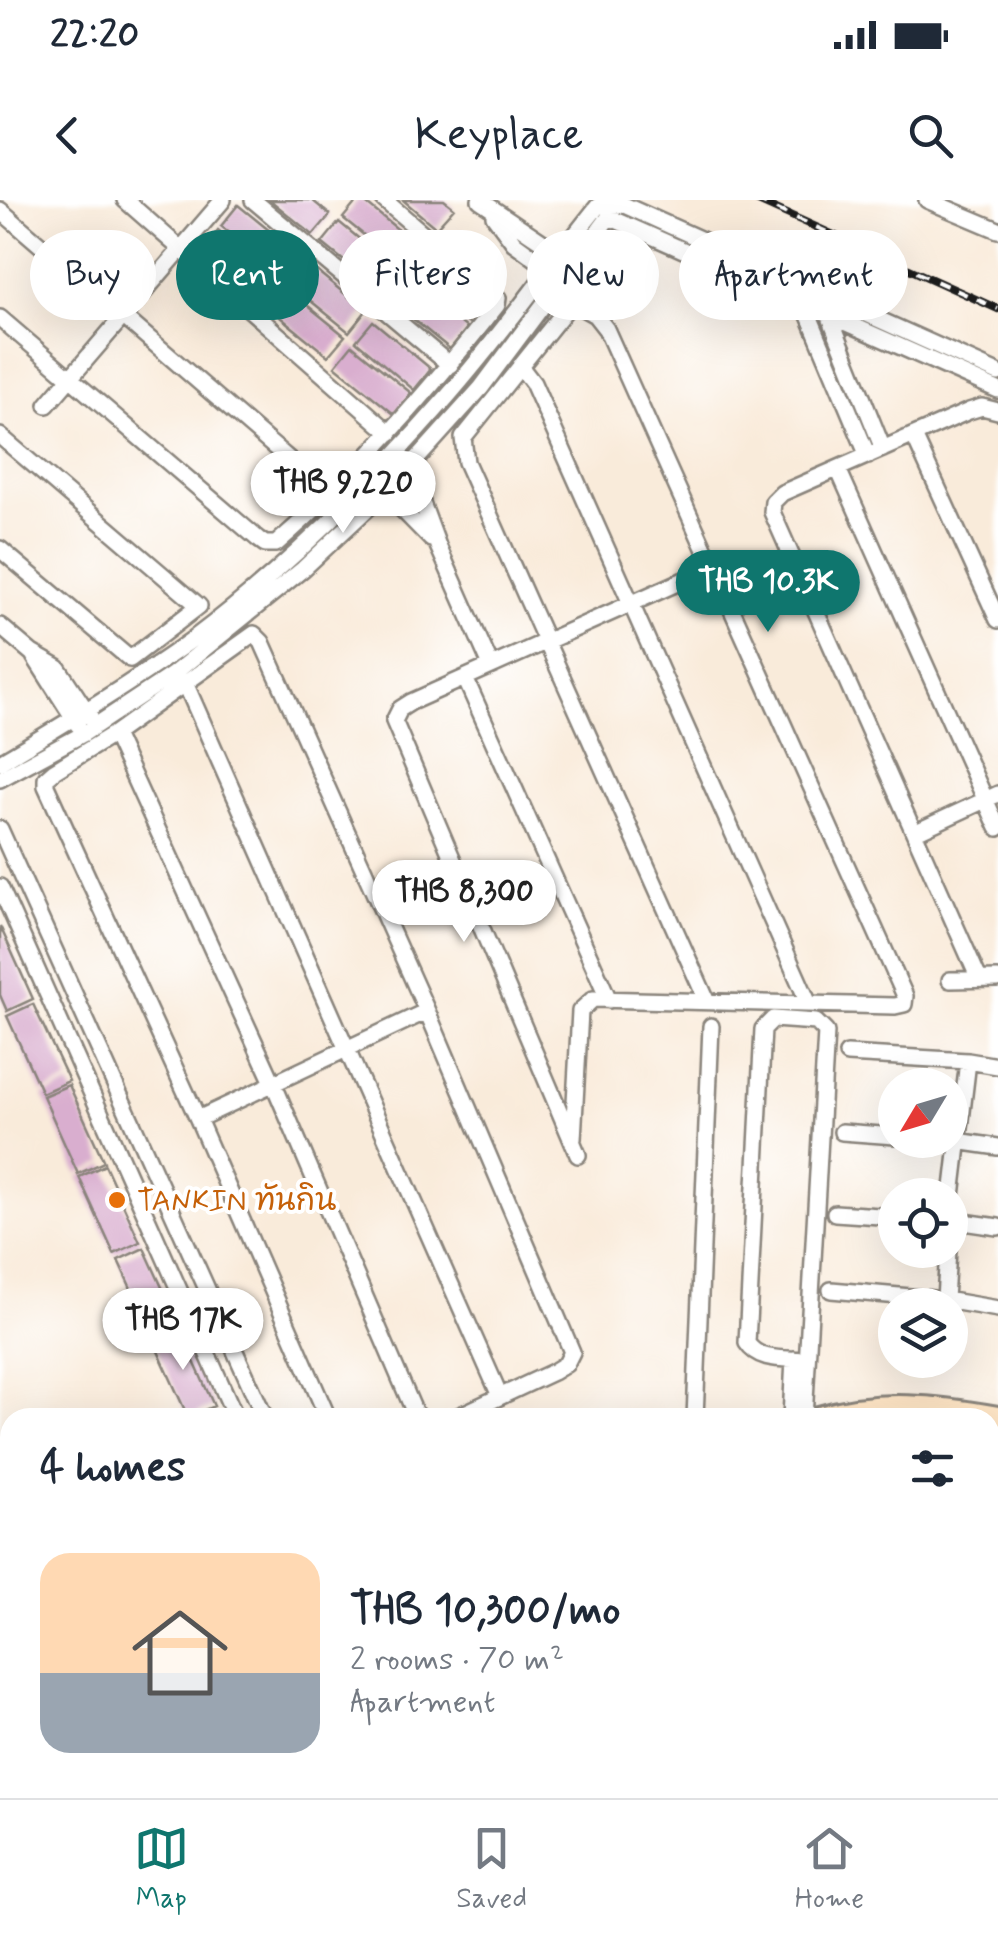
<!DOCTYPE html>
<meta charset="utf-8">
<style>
:root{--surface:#fff;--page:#f2f2f3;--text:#1f2937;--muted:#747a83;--line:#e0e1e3;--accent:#0f766e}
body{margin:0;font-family:Mynerve,"Playpen Sans Thai",sans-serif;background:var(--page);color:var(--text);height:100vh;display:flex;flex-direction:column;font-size:38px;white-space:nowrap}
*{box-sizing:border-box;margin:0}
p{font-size:32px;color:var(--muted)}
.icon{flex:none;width:55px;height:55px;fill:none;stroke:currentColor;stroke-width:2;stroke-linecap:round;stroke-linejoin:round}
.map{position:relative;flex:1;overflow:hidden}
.side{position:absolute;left:0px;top:1208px;width:1000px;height:392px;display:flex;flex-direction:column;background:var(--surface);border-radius:30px 30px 0 0;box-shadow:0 10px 40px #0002}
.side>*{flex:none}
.top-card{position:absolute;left:30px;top:30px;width:940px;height:90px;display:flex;gap:20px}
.needle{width:65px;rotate:232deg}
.controls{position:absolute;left:878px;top:868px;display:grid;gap:20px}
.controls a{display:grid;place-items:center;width:90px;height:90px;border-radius:50%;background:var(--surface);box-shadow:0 10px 40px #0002;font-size:50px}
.price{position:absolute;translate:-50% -85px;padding:0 22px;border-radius:35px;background:#fff;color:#222;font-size:32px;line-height:65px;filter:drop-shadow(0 2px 5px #0008)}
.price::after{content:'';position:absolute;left:50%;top:60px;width:30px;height:22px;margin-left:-15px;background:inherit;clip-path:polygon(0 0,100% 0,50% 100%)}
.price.active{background:var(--accent);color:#fff}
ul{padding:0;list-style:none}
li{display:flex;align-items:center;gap:30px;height:250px;padding:0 40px}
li+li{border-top:2px solid var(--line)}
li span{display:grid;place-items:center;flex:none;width:280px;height:200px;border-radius:30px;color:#555}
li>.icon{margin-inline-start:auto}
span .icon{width:120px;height:120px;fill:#fffc;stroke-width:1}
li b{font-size:42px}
h2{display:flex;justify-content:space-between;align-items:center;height:120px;padding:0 40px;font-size:42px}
.pill{padding:0 35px;border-radius:45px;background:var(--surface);box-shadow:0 10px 40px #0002;font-size:35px;line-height:90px}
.pill.active{background:var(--accent);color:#fff}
.status{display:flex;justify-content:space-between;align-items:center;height:70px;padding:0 50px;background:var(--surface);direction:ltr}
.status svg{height:28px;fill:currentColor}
header{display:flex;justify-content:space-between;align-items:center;height:130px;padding:0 40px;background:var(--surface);font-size:45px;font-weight:600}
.tab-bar{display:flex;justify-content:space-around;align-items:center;height:140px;border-top:2px solid var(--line);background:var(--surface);font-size:28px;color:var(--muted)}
.tab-bar a{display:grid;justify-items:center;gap:5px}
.tab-bar .active{color:var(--accent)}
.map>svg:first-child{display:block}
.building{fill:#d9aecf}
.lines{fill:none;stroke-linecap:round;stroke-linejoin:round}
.street-casing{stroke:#8a847b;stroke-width:20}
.secondary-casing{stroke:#8a847b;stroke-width:28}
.street{stroke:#fff;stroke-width:15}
.secondary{stroke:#fee5c5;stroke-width:22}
.rail-casing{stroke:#1c1c1c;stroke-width:8}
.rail{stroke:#fff;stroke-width:4;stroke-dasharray:11;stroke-linecap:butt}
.food-dot{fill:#e8710a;stroke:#fff;stroke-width:4}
.labels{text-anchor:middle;stroke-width:8;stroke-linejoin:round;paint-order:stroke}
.food-label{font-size:30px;fill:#c56008;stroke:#fff;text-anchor:start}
</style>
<div class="status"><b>22:20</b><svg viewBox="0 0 49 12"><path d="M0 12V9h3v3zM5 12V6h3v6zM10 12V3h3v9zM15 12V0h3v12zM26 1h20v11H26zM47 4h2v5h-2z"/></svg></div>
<header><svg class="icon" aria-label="back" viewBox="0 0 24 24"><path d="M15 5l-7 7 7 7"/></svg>Keyplace<svg class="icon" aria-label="search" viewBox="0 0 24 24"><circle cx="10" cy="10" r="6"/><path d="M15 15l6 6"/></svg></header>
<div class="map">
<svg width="998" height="1598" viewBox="0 0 998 1598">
<rect width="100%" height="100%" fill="#fff"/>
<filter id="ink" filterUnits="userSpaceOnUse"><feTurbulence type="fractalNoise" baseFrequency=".01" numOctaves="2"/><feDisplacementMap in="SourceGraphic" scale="20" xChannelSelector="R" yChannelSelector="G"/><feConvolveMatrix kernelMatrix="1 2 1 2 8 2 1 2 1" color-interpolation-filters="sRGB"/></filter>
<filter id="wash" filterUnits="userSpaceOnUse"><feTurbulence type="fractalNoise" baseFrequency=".0048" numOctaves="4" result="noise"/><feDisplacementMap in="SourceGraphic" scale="40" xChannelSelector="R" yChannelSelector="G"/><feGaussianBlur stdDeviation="2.25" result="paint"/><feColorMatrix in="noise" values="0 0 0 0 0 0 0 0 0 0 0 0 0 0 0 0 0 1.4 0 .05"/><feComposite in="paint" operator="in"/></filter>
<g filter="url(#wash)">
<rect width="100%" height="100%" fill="#f9ebda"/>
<g id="blocks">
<!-- building -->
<path class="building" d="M270,0h42l18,15 -17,20z
M358,0h4l56,46 -16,20 -59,-48z
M403,0h41l10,8 -18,20z
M238,5l59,48 -17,21 -59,-48z
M339,22l59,49 -17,20 -59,-48z
M218,30l58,48 -16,21 -59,-48z
M428,56l59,48 -17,20 -59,-48z
M307,63l59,48 -17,21 -59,-48z
M408,80l59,48 -17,21 -59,-48z
M286,88l59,48 -17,20 -59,-48z
M373,121l58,48 -17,21 -58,-49z
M352,145l59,48 -17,21 -59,-48z
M0,726l33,73 -26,12 -7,-16z
M33,804l36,77 -27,12 -35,-77z
M69,885l35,77 -26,12 -35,-78z
M105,965l35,77 -26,12 -35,-77z
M144,1048l33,72 -26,12 -33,-72z
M179,1128l35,78 -26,11 -35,-77z"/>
</g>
</g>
<g filter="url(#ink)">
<use href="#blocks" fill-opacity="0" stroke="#8a847b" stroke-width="2.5"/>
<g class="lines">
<defs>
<path id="street" d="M125,0l265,233
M253,0l197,165
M480,0l86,58
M927,0l71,30
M0,10l329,284
M494,16l20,27 40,29
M802,99l66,157
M828,112l55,137
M0,118l258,221 7,5h11c82,-71 154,-154 221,-239l1,-7 -114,-98
M520,166l13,17 276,621
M47,205l176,-205
M0,236l199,170 -69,53 -130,-110
M914,236l84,184
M838,269l160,359
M395,274l26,26 17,46 53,120
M381,288l50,51
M0,426l32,27 26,15 33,50
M34,456l44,69
M465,478l144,322
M186,485l314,711
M114,534l160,351 143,333
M0,562c66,-39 131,-78 193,-123 92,-69 178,-155 254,-242 54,-61 100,-128 151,-191l26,-1 374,168
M0,579l83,-45 89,-59 131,-106 96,-90 82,-91 128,-171 389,173
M0,629l265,589
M916,632l82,-38
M0,687l236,531
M979,779l-207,-467 1,-10 9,-9 187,-82 13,-4 16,4
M950,780l48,-1
M847,854l121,7 30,5
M198,919l229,-108
M842,932l53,4
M573,939l7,-128 13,-12 302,7 9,-2 1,-8 -299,-667 -11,-14 -23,-13 -109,136 3,24 241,539
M950,940l48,7
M578,955l-184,-434 6,-12 11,-7 302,-135
M835,1013l60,4
M950,1013l18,-152
M950,1020l48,7
M831,1090l114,10 53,9
M945,1100l3,-50
M328,1218l-130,-299 -152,-333v-8l8,-7 60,-37 140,-100 8,8 165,369 145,341 -6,12 -13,8 -99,46
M695,1218l16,-392
M791,1218l3,-59
M804,1218l22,-386 -10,-10 -43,-3 -10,10 -16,314c12,19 38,15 59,17
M0,1494l10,14
M68,1590l5,8
M899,1590l4,8"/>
<path id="secondary" d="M819,1218c60,-18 118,-11 179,0
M425,1598l7,-8"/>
</defs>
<!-- street casing -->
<use href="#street" class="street-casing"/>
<!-- secondary casing -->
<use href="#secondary" class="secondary-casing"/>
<!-- street -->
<use href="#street" class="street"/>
<!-- secondary -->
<use href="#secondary" class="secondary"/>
<defs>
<path id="rail" d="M756,0l242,109"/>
</defs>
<!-- rail casing -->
<use href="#rail" class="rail-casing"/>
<!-- rail -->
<use href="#rail" class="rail"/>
</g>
</g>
<!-- markers -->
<circle class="food-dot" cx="117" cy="1000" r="10"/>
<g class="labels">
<!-- food labels -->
<g class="food-label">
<text x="137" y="1010">TANKIN ทันกิน</text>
</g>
</g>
</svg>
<div class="controls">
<a><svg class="needle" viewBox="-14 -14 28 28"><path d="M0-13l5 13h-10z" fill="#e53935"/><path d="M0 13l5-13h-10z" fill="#747a83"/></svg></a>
<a><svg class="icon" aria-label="locate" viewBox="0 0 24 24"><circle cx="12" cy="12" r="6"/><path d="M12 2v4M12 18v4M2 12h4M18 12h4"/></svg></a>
<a><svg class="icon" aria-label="layers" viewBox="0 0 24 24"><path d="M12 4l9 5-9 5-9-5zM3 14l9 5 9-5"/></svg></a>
</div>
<b class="price" style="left:343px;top:336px">THB 9,220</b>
<b class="price active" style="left:768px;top:435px">THB 10.3K</b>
<b class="price" style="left:464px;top:745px">THB 8,300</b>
<b class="price" style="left:183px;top:1173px">THB 17K</b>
<div class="top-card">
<a class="pill">Buy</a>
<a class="pill active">Rent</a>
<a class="pill">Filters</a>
<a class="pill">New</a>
<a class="pill">Apartment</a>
</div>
<section class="side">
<h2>4 homes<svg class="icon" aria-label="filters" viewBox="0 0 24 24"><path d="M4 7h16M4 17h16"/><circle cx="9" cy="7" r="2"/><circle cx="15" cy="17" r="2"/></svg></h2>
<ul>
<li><span style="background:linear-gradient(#ffd9b3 60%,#9aa5b1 0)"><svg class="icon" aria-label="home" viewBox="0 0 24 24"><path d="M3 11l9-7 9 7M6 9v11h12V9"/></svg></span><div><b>THB 10,300/mo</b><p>2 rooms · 70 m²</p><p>Apartment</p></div></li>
</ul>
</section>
</div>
<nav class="tab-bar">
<a class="active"><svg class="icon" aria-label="map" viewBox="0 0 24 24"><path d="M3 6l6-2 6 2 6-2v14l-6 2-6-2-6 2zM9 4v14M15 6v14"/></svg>Map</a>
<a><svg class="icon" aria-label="saved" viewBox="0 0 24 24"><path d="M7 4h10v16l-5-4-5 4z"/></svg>Saved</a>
<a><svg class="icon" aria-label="home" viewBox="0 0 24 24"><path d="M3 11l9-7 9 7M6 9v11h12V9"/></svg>Home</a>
</nav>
